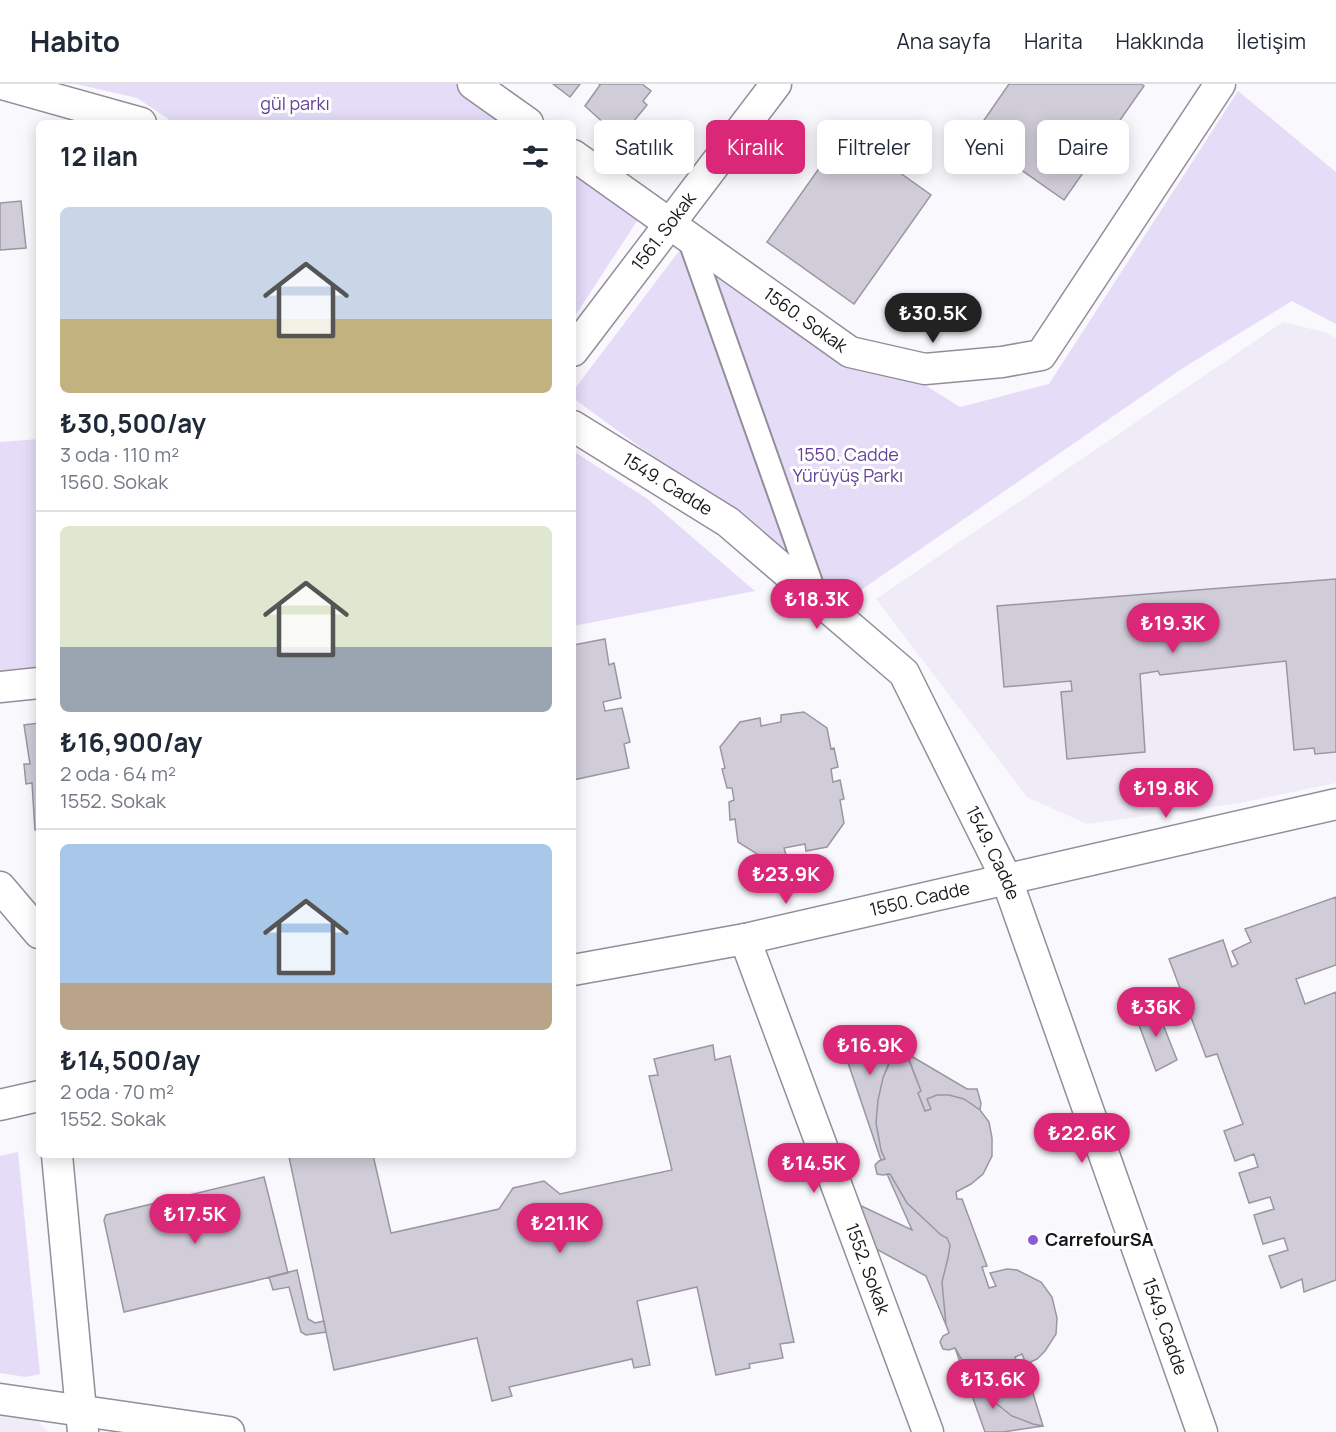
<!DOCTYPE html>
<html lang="tr">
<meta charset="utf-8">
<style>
:root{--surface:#fff;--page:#f2f2f3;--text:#1f2937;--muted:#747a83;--line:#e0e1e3;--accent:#db2777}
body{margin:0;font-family:Manrope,sans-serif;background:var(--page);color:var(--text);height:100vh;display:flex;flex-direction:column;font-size:22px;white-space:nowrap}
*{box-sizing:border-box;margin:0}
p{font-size:20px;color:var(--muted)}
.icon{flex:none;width:33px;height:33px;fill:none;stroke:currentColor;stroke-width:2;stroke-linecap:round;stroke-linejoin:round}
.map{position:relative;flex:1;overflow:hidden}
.drawer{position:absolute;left:36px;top:36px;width:540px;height:1038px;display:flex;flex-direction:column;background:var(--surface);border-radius:9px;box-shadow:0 3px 15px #0003}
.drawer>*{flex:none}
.top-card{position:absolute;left:594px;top:36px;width:570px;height:54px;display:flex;gap:12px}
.price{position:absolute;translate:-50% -51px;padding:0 14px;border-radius:21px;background:var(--accent);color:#fff;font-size:20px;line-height:39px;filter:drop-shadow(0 2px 3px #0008)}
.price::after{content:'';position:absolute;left:50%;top:36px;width:18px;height:14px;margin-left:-9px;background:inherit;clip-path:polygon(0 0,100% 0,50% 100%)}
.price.active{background:#222;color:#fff}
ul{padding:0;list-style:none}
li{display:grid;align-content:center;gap:12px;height:318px;padding:0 24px}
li+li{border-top:2px solid var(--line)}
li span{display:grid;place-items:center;height:186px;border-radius:9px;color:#555}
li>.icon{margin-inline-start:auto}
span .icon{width:108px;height:108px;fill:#fffc;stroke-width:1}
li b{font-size:26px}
h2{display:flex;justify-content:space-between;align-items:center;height:72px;padding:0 24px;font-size:26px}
.chip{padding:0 21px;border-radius:9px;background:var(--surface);box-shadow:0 3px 15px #0003;font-size:21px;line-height:54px}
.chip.active{background:var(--accent);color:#fff}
header{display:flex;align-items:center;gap:36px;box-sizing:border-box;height:84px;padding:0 30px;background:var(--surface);border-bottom:2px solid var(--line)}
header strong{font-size:28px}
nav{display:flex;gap:33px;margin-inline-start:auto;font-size:21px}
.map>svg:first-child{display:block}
.built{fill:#efecf7}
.green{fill:#e5ddf8}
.building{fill:#d0cdd9;stroke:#9a96a2;stroke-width:1.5}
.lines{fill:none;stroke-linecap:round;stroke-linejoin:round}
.pedestrian-casing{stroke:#928e9a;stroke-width:26}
.minor-casing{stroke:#928e9a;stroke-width:33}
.pedestrian{stroke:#fff;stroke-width:22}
.minor{stroke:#fff;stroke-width:30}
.poi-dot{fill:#8b5bd4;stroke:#fff;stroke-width:2}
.labels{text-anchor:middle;stroke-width:6;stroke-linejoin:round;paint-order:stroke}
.park-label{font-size:18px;fill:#634397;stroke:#fff}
.street-label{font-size:18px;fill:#17161a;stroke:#fff}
.poi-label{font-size:18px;font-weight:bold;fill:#17161a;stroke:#fff;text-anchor:start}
</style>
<header>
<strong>Habito</strong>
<nav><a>Ana sayfa</a><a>Harita</a><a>Hakkında</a><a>İletişim</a></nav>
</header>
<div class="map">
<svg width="1336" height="1348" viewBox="0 0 1336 1348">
<rect width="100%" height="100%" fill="#f9f8fd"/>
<!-- built -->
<path class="built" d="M1283,238l41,10 12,6v445l-96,20 -153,21 -60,-27 -151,-198z
M0,1329l35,5 13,14h-48z"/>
<!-- green -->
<path class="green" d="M76,0h385l52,39h-339l-37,-25z
M1238,7l98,81v152l-44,-23 -109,67 -335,231 -275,-201v-7l116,-153 271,169 89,-23z
M573,84l66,50 -66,101z
M39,355v228l-39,4v-229z
M573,367l76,49 106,91 -182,35z
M18,1068l22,222 -14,3 -26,-4v-217z"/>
<!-- building -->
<path class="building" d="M553,0h27l-10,13z
M599,0h43l9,7 -8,10 4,4 -23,28 -15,-11 -3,3 -21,-19 15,-21z
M1009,0h132l3,2 -80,114 -91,-64z
M844,49l87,62 -77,109 -87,-62z
M21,117l5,47 -26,2v-47z
M1336,495v173l-21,2 -1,-6 -20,2 -8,-89 -126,14 -2,-4 -18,3 5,78 -78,7 -6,-67 11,-1 -1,-10 -67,6 -7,-81z
M605,555l4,26 5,-2 7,35 -18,4 2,9 17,-3 8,34 -6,2 5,24 -56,12v-54l2,-1v-7h-2v-73z
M804,628l23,16 4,21 3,-1 4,19 -7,2 2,13 7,-2 4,19 -4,1 4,23 -17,24 -21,4 -1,-7 -21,4 2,7 -21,4 -27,-17 -3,-23 -5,1 -1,-18 5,-2 -2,-12h-5l-5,-19 3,-1 -5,-21 20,-25 20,-4 1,8 20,-4v-7z
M39,639v107h-4l-3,-47 -6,1 -2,-20h6l-6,-39z
M1336,813v68l-40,14 9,25 31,-12v288l-32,12 -2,-13 -21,9 -12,-32 19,-6 -4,-12 -21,6 -9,-29 20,-6 -4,-12 -21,6 -10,-30 19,-6 -4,-13 -19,7 -11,-30 19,-7 -26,-70 -11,3 -37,-98 54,-19 9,27 6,-3 -6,-13 19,-9 -6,-13z
M1155,920l22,56 -21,11 -21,-57z
M886,954l11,8 -14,32 -5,22 -2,23 5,27 4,9 -4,1 -38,-112z
M902,957l19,50 -3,2 7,18 6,-2 -4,-10 10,-4h12l15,4 16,11 9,12 3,16v18l-9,18 -12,10 -15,8 1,7h5l25,67 -5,1 7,21 7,-2 -6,-13 17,-4 10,1 24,12 11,15 5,21 -1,16 -11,17 -8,8 -11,5 -4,-10 -7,3 8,18 4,-1 16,52 -10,-2 -21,-8 -29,-23 -10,-14 -18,-31 -6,2 -6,-1 -3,-7 3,-6 6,-3 -3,-8 -4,-43 6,-24 2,-13 -3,-7 -6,-3 -34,-32 -17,-29 -7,1 -6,-1 -2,-9 4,-4 6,-2 -4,-9 -5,-27 2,-23 5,-22 5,-13 11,-22z
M713,961l2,15 15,-4 64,286 -14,2 3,14 -34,6 1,4 -34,7 -19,-88 -60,14 13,64 -16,3 -2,-9 -123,28 3,9 -20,5 -15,-63 -143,32 -45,-213 14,-1v-1h70l18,78 108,-24 14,-21 31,-7 16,13 112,-24 -23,-94 9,-1 -4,-16z
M906,969l61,36h10l4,14 -1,7 -16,-11 -15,-4h-12l-10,4 4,10 -6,2 -7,-18 3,-2z
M887,1090h3l17,29 34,32 6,3 3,7 -2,13 -6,24 4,43 -20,-49 -59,-32 -14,-42 59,28z
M264,1093l24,96 -164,39 -20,-92 2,-5z
M297,1186l11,49 7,4 9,-2 2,11 -20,3 -5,-3 -12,-45 -16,3 -4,-13z
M955,1264l18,31 10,14 29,23 21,8 10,2 -40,6h-18z"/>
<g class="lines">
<defs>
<path id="pedestrian" d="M689,154l127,359"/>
<g id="minor">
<path d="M2,0l139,39"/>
<path d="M473,0l55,39"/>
<path id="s1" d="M573,71l277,197 75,17 77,-7 39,-7 179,-271"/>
<path id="s2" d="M573,267l203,-267"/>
<path id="s3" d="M573,342l155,96 176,151 103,207 195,552"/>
<path d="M0,603l39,-4"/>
<path d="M0,803l39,46"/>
<path id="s4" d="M745,855l183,493"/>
<path id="s5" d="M573,886l172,-31 591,-135"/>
<path d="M0,1021l39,-9"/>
<path d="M57,1071l26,277"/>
<path d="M0,1315l229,33"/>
</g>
</defs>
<!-- pedestrian casing -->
<use href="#pedestrian" class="pedestrian-casing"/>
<!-- minor casing -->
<use href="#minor" class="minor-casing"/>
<!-- pedestrian -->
<use href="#pedestrian" class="pedestrian"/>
<!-- minor -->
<use href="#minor" class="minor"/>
</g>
<!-- markers -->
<circle class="poi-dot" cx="1033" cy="1156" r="6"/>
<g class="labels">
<!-- park labels -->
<g class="park-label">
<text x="295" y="26">gül parkı</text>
<text x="848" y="377">1550. Cadde<tspan x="848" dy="21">Yürüyüş Parkı</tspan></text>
</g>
<!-- street labels -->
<g class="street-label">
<text dy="6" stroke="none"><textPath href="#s2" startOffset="150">1561. Sokak</textPath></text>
<text dy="6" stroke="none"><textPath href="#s1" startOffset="285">1560. Sokak</textPath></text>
<text dy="6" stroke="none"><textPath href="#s3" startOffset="111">1549. Cadde</textPath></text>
<text dy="6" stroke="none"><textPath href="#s3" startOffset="615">1549. Cadde</textPath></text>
<text dy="6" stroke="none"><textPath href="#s5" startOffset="354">1550. Cadde</textPath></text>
<text dy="6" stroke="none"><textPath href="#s4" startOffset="352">1552. Sokak</textPath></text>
<text dy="6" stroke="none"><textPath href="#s3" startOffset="1119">1549. Cadde</textPath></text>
</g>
<!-- poi labels -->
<g class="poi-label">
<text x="1045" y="1162">CarrefourSA</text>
</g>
</g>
</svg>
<b class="price active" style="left:933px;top:260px">₺30.5K</b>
<b class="price" style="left:817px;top:546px">₺18.3K</b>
<b class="price" style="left:1173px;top:570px">₺19.3K</b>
<b class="price" style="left:1166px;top:735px">₺19.8K</b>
<b class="price" style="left:786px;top:821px">₺23.9K</b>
<b class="price" style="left:1156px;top:954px">₺36K</b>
<b class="price" style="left:870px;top:992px">₺16.9K</b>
<b class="price" style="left:1082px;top:1080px">₺22.6K</b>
<b class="price" style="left:814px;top:1110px">₺14.5K</b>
<b class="price" style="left:195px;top:1161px">₺17.5K</b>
<b class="price" style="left:560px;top:1170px">₺21.1K</b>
<b class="price" style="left:993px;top:1326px">₺13.6K</b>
<div class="top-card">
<a class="chip">Satılık</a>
<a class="chip active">Kiralık</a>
<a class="chip">Filtreler</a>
<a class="chip">Yeni</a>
<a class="chip">Daire</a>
</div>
<section class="drawer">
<h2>12 ilan<svg class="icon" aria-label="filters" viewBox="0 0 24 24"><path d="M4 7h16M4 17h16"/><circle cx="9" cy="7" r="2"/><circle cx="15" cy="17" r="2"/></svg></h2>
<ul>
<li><span style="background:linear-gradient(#c9d6e8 60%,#c2b280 0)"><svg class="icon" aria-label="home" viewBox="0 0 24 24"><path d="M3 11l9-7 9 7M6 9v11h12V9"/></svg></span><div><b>₺30,500/ay</b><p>3 oda · 110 m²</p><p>1560. Sokak</p></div></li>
<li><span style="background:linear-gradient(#dfe7d0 65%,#9aa5b1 0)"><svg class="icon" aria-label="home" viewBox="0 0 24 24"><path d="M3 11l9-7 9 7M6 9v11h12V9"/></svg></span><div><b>₺16,900/ay</b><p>2 oda · 64 m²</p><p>1552. Sokak</p></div></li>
<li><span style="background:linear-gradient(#a9c7e8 75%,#b9a48a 0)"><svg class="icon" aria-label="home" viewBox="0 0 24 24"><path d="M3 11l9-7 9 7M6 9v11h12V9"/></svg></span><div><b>₺14,500/ay</b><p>2 oda · 70 m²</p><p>1552. Sokak</p></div></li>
</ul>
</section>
</div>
